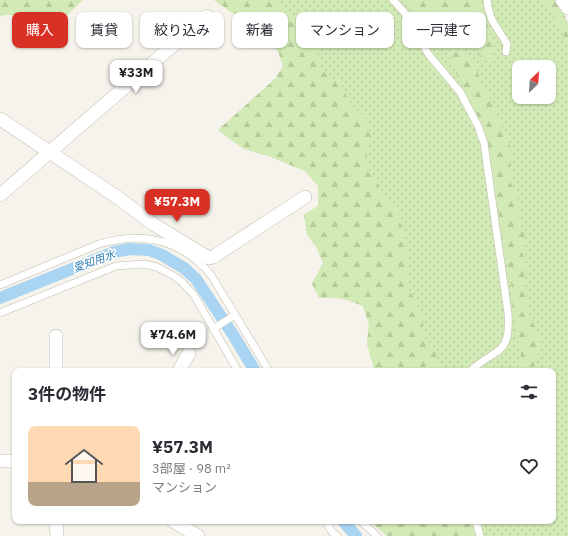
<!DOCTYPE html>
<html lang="ja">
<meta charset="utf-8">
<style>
:root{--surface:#fff;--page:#f7f7f7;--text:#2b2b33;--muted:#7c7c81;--line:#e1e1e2;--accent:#d93025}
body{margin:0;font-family:"IBM Plex Sans","Noto Sans JP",sans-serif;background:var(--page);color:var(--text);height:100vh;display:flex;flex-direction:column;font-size:15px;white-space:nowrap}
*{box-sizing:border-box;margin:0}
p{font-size:13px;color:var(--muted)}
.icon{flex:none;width:22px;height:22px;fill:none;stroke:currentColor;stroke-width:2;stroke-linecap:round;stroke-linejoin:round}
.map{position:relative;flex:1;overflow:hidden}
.details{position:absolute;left:12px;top:368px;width:544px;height:156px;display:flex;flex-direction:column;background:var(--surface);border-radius:8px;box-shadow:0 1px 3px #0004}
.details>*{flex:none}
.banner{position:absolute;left:12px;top:12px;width:544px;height:36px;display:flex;gap:8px}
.needle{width:26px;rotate:25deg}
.tools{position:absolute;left:512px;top:60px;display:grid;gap:8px}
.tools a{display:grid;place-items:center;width:44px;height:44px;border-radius:8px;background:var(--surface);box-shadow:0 1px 3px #0004;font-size:20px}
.price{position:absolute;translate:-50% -34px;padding:0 9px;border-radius:8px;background:#fff;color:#222;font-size:13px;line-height:26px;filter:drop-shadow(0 1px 2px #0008)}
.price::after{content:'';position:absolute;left:50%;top:24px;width:12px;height:9px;margin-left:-6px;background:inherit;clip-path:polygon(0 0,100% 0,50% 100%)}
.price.on{background:var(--accent);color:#fff}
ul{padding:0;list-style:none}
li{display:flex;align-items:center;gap:12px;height:100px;padding:0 16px}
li+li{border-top:1px solid var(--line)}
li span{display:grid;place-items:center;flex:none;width:112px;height:80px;border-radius:8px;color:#555}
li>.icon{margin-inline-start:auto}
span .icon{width:48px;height:48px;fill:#fffc;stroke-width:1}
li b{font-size:17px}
h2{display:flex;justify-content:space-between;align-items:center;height:48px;padding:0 16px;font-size:17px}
.chip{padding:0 14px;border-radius:8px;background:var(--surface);box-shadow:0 1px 3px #0004;font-size:14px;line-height:36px}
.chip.on{background:var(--accent);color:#fff}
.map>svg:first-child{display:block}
.grass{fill:url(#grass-dots);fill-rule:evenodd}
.forest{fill:url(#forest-firs)}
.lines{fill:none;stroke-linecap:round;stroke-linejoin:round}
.canal{stroke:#a9d4f2;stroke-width:12}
.lane-casing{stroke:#c2bbae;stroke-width:8}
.street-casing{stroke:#c2bbae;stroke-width:14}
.lane{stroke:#fff;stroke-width:7}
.street{stroke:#fff;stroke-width:13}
.labels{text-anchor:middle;stroke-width:3;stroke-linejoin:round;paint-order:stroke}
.water-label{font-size:11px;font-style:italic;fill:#2e7ab2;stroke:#fff}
</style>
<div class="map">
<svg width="568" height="536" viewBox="0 0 568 536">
<defs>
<pattern id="grass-dots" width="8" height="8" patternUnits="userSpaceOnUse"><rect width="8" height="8" fill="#d2eab5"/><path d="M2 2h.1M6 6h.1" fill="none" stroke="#b6ca9c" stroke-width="1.8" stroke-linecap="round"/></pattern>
<pattern id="forest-firs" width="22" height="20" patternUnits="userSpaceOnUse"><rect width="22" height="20" fill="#d2eab5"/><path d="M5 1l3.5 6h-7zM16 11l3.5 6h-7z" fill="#b6ca9c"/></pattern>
</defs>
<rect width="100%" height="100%" fill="#f6f3ec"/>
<!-- grass -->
<path class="grass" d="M214,0h342l12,23v513h-181l-17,-15h183v-150h-178l-8,-27 2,-19 -6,-19c-15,-7 -27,-10 -44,-8l-7,-14 11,-21 -7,-17 -9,-12 -3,-19 14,-9v-20l-13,-15 -34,-14 -29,-9 -24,-18 58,-52 7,-12 -5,-15 -23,-22zM519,67h30v30h-30z"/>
<!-- forest -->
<path class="forest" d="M0,0h83l-22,21 -27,-5 -30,-1 -4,2z
M214,0h58l35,30 10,24 4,15 19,13 8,18 19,19 4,16 -5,23 3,11 15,25 12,11 12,48 -1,33 15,27 2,22 11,14 5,22h-65l-8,-27 2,-19 -6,-19c-15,-7 -27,-10 -44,-8l-7,-14 11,-21 -7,-17 -9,-12 -3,-19 14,-9v-20l-13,-15 -34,-14 -29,-9 -24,-18 58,-52 7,-12 -5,-15 -23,-22z
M402,0h79l13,48 -4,12h-11l1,-15 -1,-9c-17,-3 -23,-3 -36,10l-9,-3 -4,-17z
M543,0h13c12,17 12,25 12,45l-17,-34z
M462,50l15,19 5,17 8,11 21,52 -1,33 6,9 4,17 -1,13 6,14 -3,17 5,14 -3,13 6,37 9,20v17l-5,10 -1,8h-15l3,-17 -9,-44 1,-19 -6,-24 -19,-126 -19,-45 -19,-33 2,-10z
M370,521h107l4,15h-94z"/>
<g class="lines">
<!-- canal -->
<path class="canal" d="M0,298l114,-46 15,-3 20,1 13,5 22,13 12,11 36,54 23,38
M343,521l13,15"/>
<defs>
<path id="lane" d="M393,0l11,12 25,43 31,37 18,34 6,17 24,170c3,44 -12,34 -38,58
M487,0c2,21 10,27 20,44l-1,8
M0,285l99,-41c44,-13 82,-5 112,31l58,96
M0,313l116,-47 28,-2 13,3 17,9 8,6 12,13 44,76
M213,329l22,-14
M326,521l6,11 5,4
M361,521l16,15
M476,521l4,15"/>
<path id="street" d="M562,0l6,8
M0,119l117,78 36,27 56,34 4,-1 92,-60
M0,195l207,-179
M56,371v-35
M179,371l10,-18
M0,461h15
M56,521l1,15
M173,521l25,15"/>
</defs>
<!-- lane casing -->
<use href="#lane" class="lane-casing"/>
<!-- street casing -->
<use href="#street" class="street-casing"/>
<!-- lane -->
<use href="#lane" class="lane"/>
<!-- street -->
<use href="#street" class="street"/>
</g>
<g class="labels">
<!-- water labels -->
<g class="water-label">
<text transform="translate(94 261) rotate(-20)" y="4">愛知用水</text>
</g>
</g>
</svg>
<div class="tools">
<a><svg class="needle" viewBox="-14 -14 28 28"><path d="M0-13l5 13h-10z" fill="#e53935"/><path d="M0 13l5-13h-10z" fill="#7c7c81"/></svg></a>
</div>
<b class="price" style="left:136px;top:94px">¥33M</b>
<b class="price on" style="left:177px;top:223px">¥57.3M</b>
<b class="price" style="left:173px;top:356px">¥74.6M</b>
<div class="banner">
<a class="chip on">購入</a>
<a class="chip">賃貸</a>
<a class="chip">絞り込み</a>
<a class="chip">新着</a>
<a class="chip">マンション</a>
<a class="chip">一戸建て</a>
</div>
<section class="details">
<h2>3件の物件<svg class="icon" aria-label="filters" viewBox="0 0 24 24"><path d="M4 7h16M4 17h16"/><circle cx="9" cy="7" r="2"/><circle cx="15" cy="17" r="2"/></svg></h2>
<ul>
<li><span style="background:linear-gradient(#ffd9b3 70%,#b9a48a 0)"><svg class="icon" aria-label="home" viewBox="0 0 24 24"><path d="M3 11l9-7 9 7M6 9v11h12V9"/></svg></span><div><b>¥57.3M</b><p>3部屋 · 98 m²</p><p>マンション</p></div><svg class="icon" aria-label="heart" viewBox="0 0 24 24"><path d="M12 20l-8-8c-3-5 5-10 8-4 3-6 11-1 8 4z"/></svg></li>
</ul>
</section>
</div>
